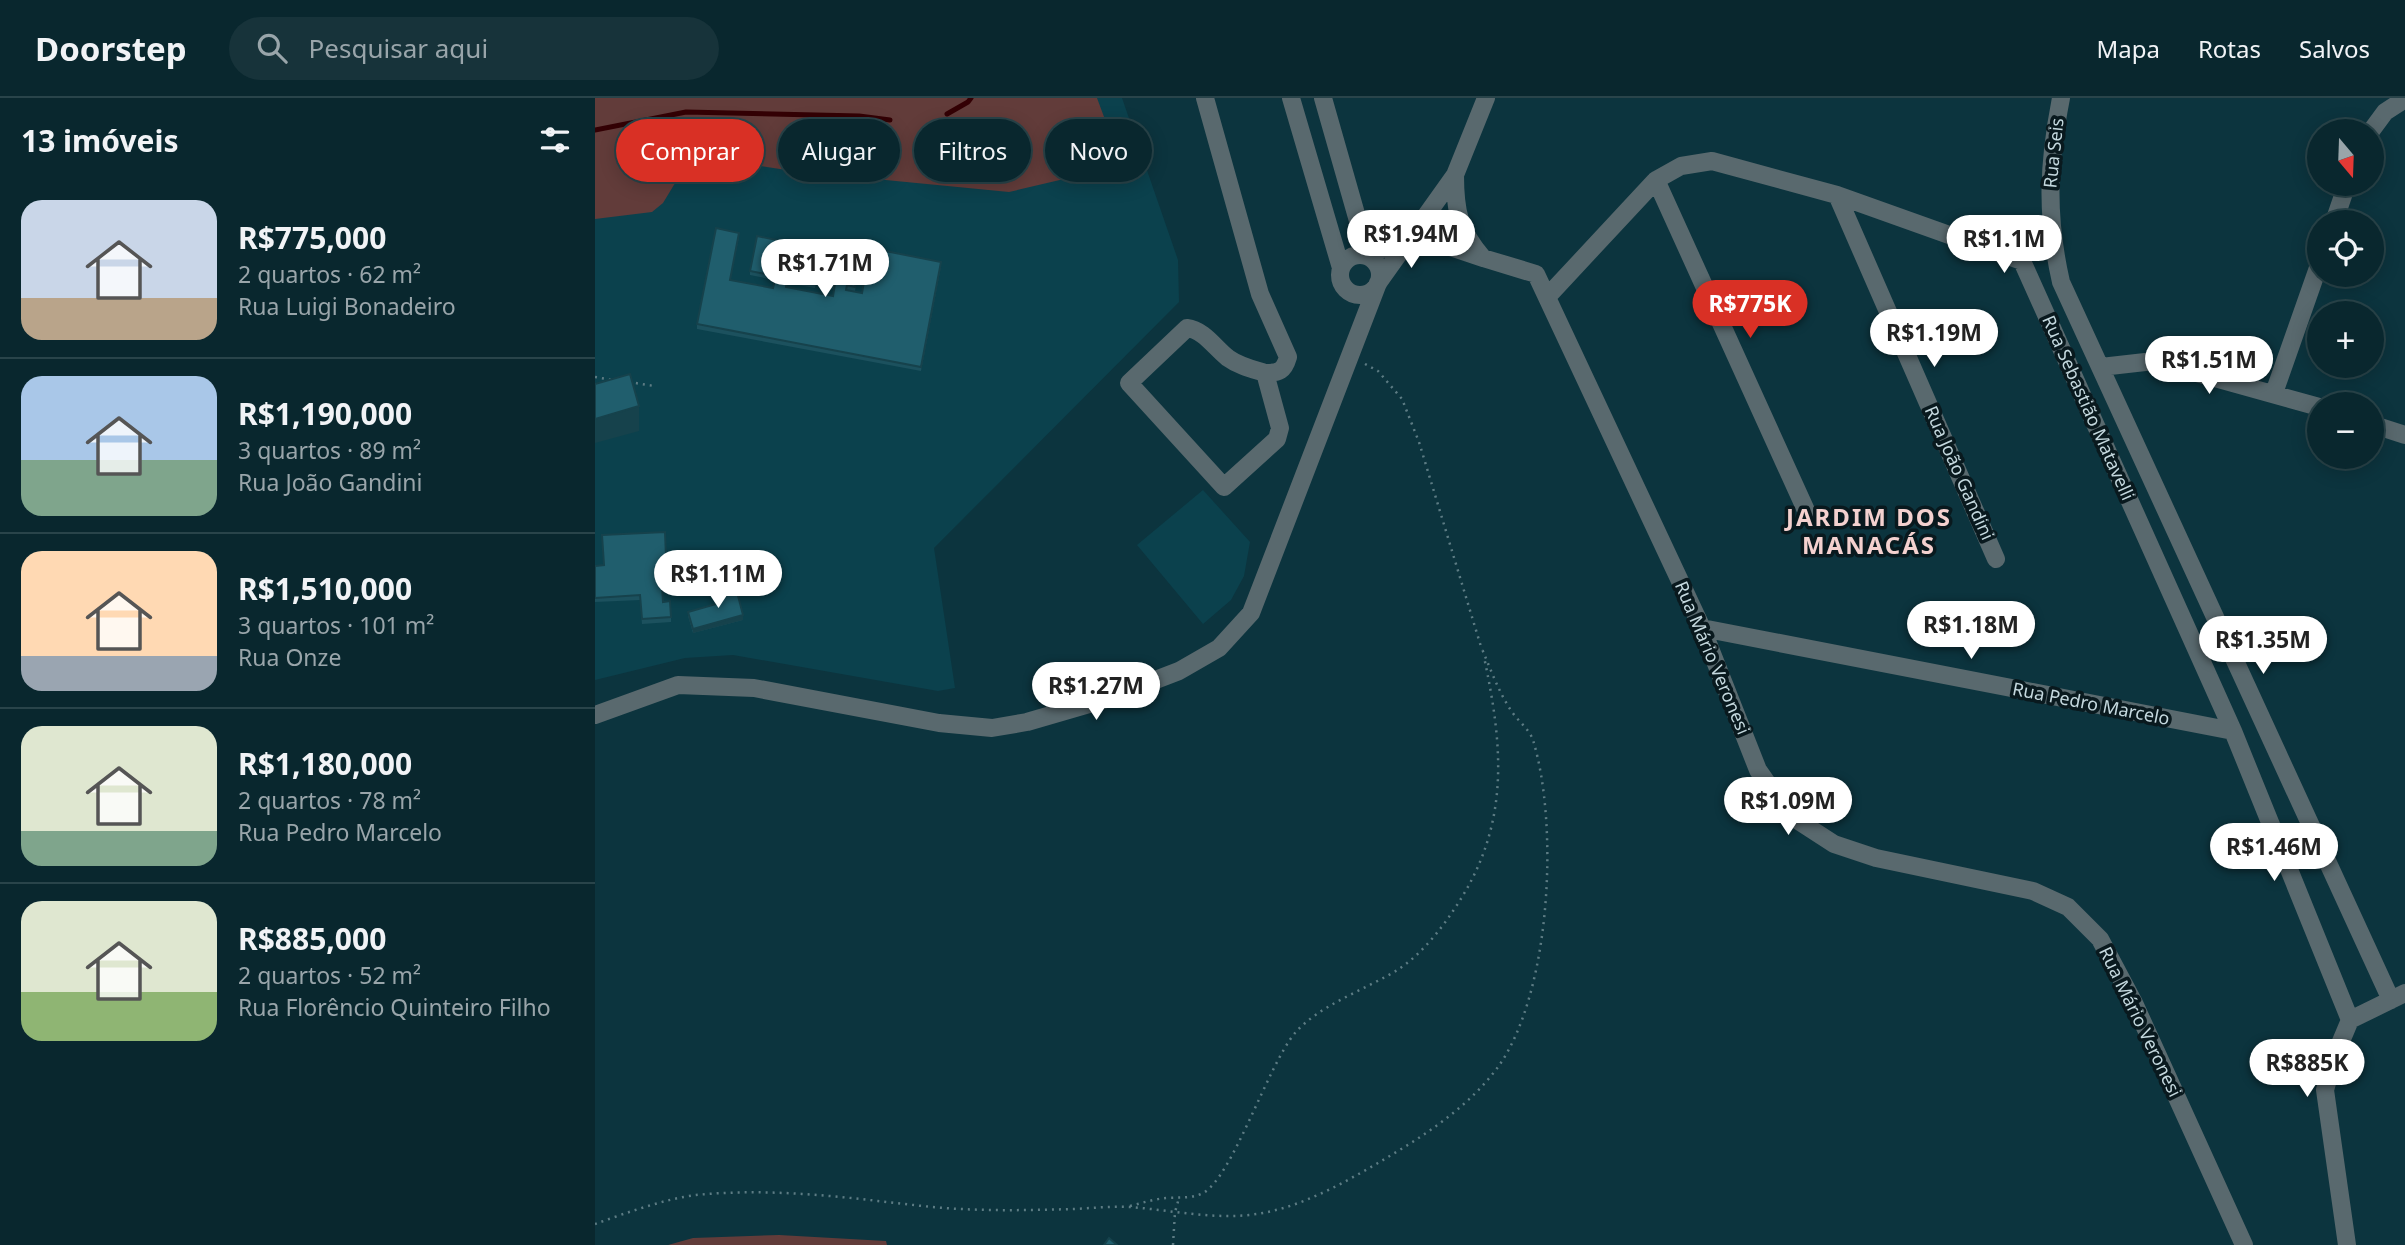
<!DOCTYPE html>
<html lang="pt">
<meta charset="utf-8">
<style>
:root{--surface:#09272e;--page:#17333a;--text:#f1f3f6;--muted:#99a5aa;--line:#29444a;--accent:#d93025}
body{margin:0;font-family:"Noto Sans",sans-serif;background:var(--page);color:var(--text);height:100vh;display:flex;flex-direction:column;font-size:26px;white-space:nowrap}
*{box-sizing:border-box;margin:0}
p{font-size:23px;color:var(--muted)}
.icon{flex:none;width:38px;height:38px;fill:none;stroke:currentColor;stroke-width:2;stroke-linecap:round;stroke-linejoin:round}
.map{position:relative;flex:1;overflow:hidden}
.details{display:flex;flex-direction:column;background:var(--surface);width:595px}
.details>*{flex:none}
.top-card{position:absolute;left:21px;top:21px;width:665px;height:63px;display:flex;gap:14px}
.needle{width:46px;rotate:161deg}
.tools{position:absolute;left:1712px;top:21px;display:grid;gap:14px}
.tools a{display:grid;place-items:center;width:77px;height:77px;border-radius:50%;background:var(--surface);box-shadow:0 4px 18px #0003,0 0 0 2px var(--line);font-size:35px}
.price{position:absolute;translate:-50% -60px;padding:0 16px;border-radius:24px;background:#fff;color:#222;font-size:23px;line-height:46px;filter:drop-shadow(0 2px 4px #0008)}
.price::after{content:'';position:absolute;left:50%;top:42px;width:21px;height:16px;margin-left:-10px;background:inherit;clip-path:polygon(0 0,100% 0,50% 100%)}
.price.on{background:var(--accent);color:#fff}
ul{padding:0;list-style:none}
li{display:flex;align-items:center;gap:21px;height:175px;padding:0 21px}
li+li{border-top:2px solid var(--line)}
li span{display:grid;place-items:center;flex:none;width:196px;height:140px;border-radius:21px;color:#555}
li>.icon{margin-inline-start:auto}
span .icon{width:84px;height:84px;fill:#fffc;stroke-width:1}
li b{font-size:30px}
h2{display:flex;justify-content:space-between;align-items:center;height:84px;padding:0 21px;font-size:30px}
.tag{padding:0 24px;border-radius:32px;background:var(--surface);box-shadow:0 4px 18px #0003,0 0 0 2px var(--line);font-size:24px;line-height:63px}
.tag.on{background:var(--accent);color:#fff}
header{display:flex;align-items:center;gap:42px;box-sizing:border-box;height:98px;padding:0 35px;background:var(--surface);border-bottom:2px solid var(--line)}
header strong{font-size:33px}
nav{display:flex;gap:38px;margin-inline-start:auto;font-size:24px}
.search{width:490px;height:63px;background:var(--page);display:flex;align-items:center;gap:18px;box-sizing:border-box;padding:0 24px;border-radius:38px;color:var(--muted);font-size:26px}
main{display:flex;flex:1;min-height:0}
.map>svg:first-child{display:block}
.built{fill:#0b414d}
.green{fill:#623c3a}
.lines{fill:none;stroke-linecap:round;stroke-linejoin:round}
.stream{stroke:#330004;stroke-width:5}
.path{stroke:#5d7c84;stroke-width:2.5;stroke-dasharray:2 5;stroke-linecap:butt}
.minor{stroke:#59696e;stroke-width:18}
.wall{fill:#1c515e}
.shaded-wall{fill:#16424c}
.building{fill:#205e6d;stroke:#16424c;stroke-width:2}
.labels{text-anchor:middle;stroke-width:7;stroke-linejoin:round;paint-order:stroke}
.street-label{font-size:18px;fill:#c4d8de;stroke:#09191e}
.district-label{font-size:24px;font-weight:bold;letter-spacing:2px;fill:#f4d1cf;stroke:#09191e}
</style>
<header>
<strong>Doorstep</strong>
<div class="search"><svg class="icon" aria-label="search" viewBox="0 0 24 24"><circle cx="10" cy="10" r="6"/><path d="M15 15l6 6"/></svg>Pesquisar aqui</div>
<nav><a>Mapa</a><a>Rotas</a><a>Salvos</a></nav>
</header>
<main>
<section class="details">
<h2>13 imóveis<svg class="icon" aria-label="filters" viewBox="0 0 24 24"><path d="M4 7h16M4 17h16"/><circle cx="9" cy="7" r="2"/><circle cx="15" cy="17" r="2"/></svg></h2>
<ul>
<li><span style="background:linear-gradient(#c9d6e8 70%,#b9a48a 0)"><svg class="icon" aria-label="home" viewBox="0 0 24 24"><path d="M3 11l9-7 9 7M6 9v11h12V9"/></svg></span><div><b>R$775,000</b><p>2 quartos · 62 m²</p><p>Rua Luigi Bonadeiro</p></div></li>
<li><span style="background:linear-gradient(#a9c7e8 60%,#7fa58c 0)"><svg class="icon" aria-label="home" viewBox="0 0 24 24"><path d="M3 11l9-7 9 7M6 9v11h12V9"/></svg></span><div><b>R$1,190,000</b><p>3 quartos · 89 m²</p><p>Rua João Gandini</p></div></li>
<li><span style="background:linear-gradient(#ffd9b3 75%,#9aa5b1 0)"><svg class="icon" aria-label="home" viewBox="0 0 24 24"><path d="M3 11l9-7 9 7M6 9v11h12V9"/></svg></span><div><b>R$1,510,000</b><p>3 quartos · 101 m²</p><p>Rua Onze</p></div></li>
<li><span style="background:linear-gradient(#dfe7d0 75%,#7fa58c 0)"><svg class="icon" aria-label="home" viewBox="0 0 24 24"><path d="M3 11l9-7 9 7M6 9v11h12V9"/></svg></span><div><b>R$1,180,000</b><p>2 quartos · 78 m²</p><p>Rua Pedro Marcelo</p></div></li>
<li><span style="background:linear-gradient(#dfe7d0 65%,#8fb573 0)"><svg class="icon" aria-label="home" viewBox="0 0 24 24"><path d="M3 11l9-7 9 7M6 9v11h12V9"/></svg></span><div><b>R$885,000</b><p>2 quartos · 52 m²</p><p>Rua Florêncio Quinteiro Filho</p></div></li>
</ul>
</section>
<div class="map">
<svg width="1810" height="1147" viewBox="0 0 1810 1147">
<rect width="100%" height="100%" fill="#0c343e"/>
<!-- built -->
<path class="built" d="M0,0h527l56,162 1,42 -245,246 21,140 -17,3 -205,-36 -48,3 -90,22z
M608,392l47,52 -6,34 -13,24 -28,24 -66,-79z"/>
<!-- green -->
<path class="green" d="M0,0h502l13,35 -16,39 -85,20 -216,-21 -58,-9 -49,3 -23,38 -11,9 -57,7z
M184,1137l107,6 1,4h-219l25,-7z"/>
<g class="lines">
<!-- stream -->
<path class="stream" d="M352,16l21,-12 3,-4
M0,32l91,-18 173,4 31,4"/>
<!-- path -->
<path class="path" d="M770,266l13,7 24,28 17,43 63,208
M0,279l17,3
M34,284l25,4
M535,1108c12,-3 24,-7 36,-8 13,-1 25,1 37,-5 29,-15 65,-128 92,-160 24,-28 72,-44 104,-64 21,-14 40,-37 54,-58 57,-83 51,-160 31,-254
M0,1126c31,-11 69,-25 101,-29 60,-6 122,-1 182,6 28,3 56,7 84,8 37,2 75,1 112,0 19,-1 38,-3 56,-2 40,3 79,12 119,8 47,-5 89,-29 129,-52 44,-26 89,-54 120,-96 53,-74 61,-242 35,-327 -4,-11 -14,-18 -21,-28 -13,-19 -21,-42 -30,-63
M578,1147l2,-33 4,-14"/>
<!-- minor -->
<path class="minor" d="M610,0l55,196 28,63c-4,14 -9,16 -23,16
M696,0l50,170
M728,0l45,158 44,-22 71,24c-24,-28 -28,-46 -28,-83
M1466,0c-13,66 -15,118 0,184l330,718
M1776,33l14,-19 20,-13
M1061,82l153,337
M1242,97l159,364
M1739,124l13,-38
M745 177a20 20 0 1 1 40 0a20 20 0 1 1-40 0Z
M888,160l53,16 166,354 56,142 16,23 23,27 37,24 42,14 157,33 35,16 32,32 34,64 110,242
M952,199l109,-117 25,-14 31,-5 125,34 185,66 211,470 117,289
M592,230c17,2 28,20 41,30 11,8 24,11 37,15l15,55 -3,11 -53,48 -95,-104z
M1506,269l53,-6 165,46
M1679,295l45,-128
M1776,326l34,11
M1107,530l531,103
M0,617l83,-30 76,3 185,35 53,5 35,-6 79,-23 73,-28 40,-23 32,-35 127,-330 77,-108 31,-77
M1752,1147l-22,-155 9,-32 16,-38 55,-27"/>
</g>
<!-- wall -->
<path class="wall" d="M144,139l-9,43 43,8 2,-8 -25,-5v-4l72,-18 -7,35 -28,-5 -1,5 47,8 1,-7 -9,-2v-4l36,-23 -6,31 7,2 79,-27 -20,105 -224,-42v-5z
M71,459l16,13v5l-21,1 2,26 8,15v5l-29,2 -2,-24 -45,2v-36z
M119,496l29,26 -50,13 -5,-17v-4l27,-8z"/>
<!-- shaded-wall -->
<path class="shaded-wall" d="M346,164v4l-20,105v-4z
M44,308v25l-44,12v-24z
M148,517v5l-50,13v-4z"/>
<!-- building -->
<path class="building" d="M121,130l23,5 -9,47 43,8 3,-12 -26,-5 7,-35 65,13 -7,34 -28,-5 -1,9 47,9 2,-12 -10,-1 7,-33 29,6 -6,31 -8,-2 -1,5 16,3 8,-45 71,14 -20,105 -224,-43z
M35,276l9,32 -44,13v-35z
M70,434l1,25 15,-1 1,14 -21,2 2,30 7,-1 1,16 -29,2 -2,-24 -45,3v-32l9,-1 -2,-30z
M141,490l7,27 -50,14 -5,-17 28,-8 -2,-10z
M514,1140l8,7h-13z"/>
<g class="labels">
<!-- street labels -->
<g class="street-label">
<text transform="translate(1459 55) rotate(-84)" y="6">Rua Seis</text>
<text transform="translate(1493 310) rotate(66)" y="6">Rua Sebastião Matavelli</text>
<text transform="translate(1364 375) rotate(66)" y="6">Rua João Gandini</text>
<text transform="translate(1117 560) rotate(67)" y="6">Rua Mário Veronesi</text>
<text transform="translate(1496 606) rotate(11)" y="6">Rua Pedro Marcelo</text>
<text transform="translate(1545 924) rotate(64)" y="6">Rua Mário Veronesi</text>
</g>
<!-- district labels -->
<g class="district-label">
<text x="1274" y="428">JARDIM DOS<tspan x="1274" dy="28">MANACÁS</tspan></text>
</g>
</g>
</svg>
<div class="tools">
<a><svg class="needle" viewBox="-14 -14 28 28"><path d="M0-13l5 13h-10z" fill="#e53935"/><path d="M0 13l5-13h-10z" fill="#99a5aa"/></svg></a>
<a><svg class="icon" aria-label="locate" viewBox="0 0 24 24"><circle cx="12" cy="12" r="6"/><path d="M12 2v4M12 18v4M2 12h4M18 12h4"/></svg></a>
<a>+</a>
<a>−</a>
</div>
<b class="price" style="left:816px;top:172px">R$1.94M</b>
<b class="price" style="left:1409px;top:177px">R$1.1M</b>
<b class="price" style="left:230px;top:201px">R$1.71M</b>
<b class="price on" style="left:1155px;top:242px">R$775K</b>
<b class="price" style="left:1339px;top:271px">R$1.19M</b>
<b class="price" style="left:1614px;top:298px">R$1.51M</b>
<b class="price" style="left:123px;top:512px">R$1.11M</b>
<b class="price" style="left:1376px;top:563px">R$1.18M</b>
<b class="price" style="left:1668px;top:578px">R$1.35M</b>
<b class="price" style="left:501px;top:624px">R$1.27M</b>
<b class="price" style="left:1193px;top:739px">R$1.09M</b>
<b class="price" style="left:1679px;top:785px">R$1.46M</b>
<b class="price" style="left:1712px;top:1001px">R$885K</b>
<div class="top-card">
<a class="tag on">Comprar</a>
<a class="tag">Alugar</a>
<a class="tag">Filtros</a>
<a class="tag">Novo</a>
</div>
</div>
</main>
